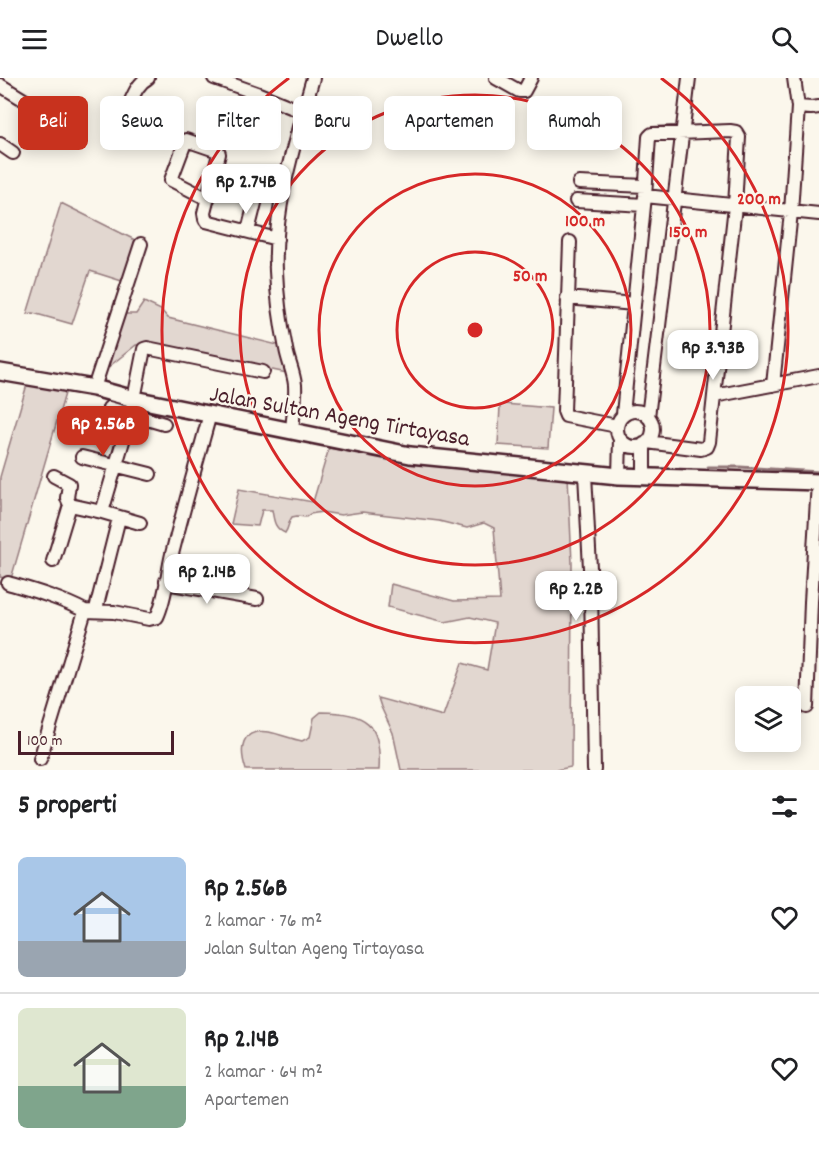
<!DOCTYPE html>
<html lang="id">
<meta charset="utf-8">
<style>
:root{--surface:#fff;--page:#f2f2f2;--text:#202124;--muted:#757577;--line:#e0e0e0;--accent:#c8321e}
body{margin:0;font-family:Dekko,sans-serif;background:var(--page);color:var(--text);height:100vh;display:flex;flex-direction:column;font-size:22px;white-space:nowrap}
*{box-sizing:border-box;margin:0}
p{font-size:20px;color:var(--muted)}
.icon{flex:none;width:33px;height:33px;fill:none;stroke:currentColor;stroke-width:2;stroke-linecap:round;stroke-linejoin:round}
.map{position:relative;height:692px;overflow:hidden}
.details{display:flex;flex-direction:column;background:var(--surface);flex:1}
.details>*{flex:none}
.top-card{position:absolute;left:18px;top:18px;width:783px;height:54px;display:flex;gap:12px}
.controls{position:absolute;left:735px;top:608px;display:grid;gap:12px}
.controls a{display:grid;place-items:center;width:66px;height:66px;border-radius:9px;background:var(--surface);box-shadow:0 3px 15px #0003;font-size:30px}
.scale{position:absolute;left:18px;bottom:15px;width:156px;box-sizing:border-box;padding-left:6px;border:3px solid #4a1f2b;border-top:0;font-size:16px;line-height:21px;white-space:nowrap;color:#4a1f2b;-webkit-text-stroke:4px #fbf7ec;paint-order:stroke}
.price{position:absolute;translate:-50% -51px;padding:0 14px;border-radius:12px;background:#fff;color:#222;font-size:20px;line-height:39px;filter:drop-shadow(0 2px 3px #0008)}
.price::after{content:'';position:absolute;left:50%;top:36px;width:18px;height:14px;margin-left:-9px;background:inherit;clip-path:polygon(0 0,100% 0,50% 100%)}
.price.on{background:var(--accent);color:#fff}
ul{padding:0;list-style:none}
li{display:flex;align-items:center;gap:18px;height:150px;padding:0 18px}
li+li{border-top:2px solid var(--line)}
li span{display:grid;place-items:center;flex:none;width:168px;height:120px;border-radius:9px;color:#555}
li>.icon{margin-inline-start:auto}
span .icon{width:72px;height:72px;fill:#fffc;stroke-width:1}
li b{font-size:26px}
h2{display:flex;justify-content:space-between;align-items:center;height:72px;padding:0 18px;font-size:26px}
.tag{padding:0 21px;border-radius:9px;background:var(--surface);box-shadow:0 3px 15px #0003;font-size:21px;line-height:54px}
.tag.on{background:var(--accent);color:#fff}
header{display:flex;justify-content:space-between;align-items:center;height:78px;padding:0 18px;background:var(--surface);font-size:27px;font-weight:600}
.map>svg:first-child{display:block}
.green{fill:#e2d7d0;stroke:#967b7e;stroke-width:1.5}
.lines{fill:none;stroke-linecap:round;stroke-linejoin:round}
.stream{stroke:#907477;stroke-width:3}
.minor-casing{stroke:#4a1f2b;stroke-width:16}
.major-casing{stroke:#4a1f2b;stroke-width:20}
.minor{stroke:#fbf7ec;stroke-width:12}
.major{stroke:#fbf7ec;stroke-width:15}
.ring{fill:none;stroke:#d62828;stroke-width:3}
.labels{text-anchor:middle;stroke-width:4.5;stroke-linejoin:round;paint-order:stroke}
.street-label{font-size:24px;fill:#4a1f2b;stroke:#fbf7ec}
.centre{fill:#d62828;stroke:#fbf7ec;stroke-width:3}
.ring-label{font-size:18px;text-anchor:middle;font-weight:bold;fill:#d62828;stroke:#fbf7ec;stroke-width:4.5;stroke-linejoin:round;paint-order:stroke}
</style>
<header><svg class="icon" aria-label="menu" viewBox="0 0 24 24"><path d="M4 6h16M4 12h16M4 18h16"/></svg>Dwello<svg class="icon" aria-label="search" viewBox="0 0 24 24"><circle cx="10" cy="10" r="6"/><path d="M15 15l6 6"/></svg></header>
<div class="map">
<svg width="819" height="692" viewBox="0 0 819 692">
<rect width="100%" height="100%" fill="#fbf7ec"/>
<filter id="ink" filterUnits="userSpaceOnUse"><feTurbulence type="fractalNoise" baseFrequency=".0167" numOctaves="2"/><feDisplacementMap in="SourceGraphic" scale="12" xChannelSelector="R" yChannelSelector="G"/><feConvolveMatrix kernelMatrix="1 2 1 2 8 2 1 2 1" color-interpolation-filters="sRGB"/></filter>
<g filter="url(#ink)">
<!-- green -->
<path class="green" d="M61,125l74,37 -10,42 -35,-11 -18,53 -39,-11 -6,1z
M144,224l17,8 7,8 114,28 5,27 -137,-28h-14l-30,24 17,-55h13z
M28,303l38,9 -55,189 -11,-2v-100z
M504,326l47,4 -3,40 -50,-3 2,-39z
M329,370l75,14 164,14 4,87 -1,204 -15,3h-155l-8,-37 -12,-26 -3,-9 65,18 19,-53 25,7 8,-47 -25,-6 -25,5 -57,-15 3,-23 63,17 46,-1 -6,-72 -10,-5 -17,5 -28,-7 -77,-9 -21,3 -19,-3 -12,2 -4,3 -9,-1 -5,1c-4,5 -3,11 -7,16 -11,-5 -11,-12 -13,-23h-10l-4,16 -27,-2 8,-35 74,13z
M321,634c45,0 61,11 58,58h-133c-7,-21 -6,-42 23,-38 11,2 22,7 33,9l8,-4 4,-19z"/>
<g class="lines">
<!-- stream -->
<path class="stream" d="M708,389h32l79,5"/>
<defs>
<path id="minor" d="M214,0l45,16 44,18
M496,0l23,13h5l7,-13
M0,7l34,21
M130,25c4,-9 8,-20 18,-25
M798,29l13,1 8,-1
M0,66l13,9
M579,105l66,3
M645,118l174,18
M208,121l-37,-19 15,-40 32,11 1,3 -15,59 1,6 1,2 71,18
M576,123l68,4
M248,153l13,-52
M570,164l-6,169 2,5 51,10
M567,220l67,6
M773,307l18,-173 7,-105 -4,-29
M94,310l47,-144
M109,330l55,16
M617 351a18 18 0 1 1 36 0a18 18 0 1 1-36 0Z
M623,336l22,-218 4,-59 3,-3 78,-3 6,1 3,5 -4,69 -21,190
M648,339l41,-339
M292,353c1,-16 4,-31 3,-46 -1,-12 -7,-24 -9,-36 -5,-25 -9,-52 -10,-78 -3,-63 20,-133 37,-193
M647,364l54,7 6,-2 2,-5 5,-46 105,-20
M82,379l68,17
M585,396l6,113 3,183
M619,398l1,-37
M644,400v-34
M70,427l32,7 38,11
M102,434l29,-98 13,-65 3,-1 116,24
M53,483l17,-56 -3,-7 2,-14 -15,-8
M166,503l6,3 85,15
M8,505c27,8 52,15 77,28
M97,527l22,-87
M807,629l4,-105 7,-120
M40,681l45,-148 29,1 35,7 8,-2c9,-19 10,-42 15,-63 12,-47 25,-93 38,-140"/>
<path id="major" d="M0,294l94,16 40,11 276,56 209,21 200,6"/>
</defs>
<!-- minor casing -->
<use href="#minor" class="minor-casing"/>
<!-- major casing -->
<use href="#major" class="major-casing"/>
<!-- minor -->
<use href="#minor" class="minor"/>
<!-- major -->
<use href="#major" class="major"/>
</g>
</g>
<!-- distance rings -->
<g class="ring">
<circle cx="475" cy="252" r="78"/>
<circle cx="475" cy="252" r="156"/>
<circle cx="475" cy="252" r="235"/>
<path d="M661 0A313 313 0 1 1 289 0"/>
</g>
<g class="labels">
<!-- street labels -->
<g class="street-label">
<text transform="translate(340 337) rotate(10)" y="8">Jalan Sultan Ageng Tirtayasa</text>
</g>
</g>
<circle cx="475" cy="252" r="9" class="centre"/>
<g class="ring-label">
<text x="759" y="126">200 m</text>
<text x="585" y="148">100 m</text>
<text x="688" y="159">150 m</text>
<text x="530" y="203">50 m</text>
</g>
</svg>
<div class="controls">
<a><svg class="icon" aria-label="layers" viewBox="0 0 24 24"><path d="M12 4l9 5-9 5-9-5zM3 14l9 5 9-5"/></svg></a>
</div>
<div class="scale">100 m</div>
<b class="price" style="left:246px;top:137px">Rp 2.74B</b>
<b class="price" style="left:713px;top:303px">Rp 3.93B</b>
<b class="price on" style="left:103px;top:379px">Rp 2.56B</b>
<b class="price" style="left:207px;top:527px">Rp 2.14B</b>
<b class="price" style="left:576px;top:544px">Rp 2.2B</b>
<div class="top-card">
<a class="tag on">Beli</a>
<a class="tag">Sewa</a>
<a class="tag">Filter</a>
<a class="tag">Baru</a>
<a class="tag">Apartemen</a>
<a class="tag">Rumah</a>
</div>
</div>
<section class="details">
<h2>5 properti<svg class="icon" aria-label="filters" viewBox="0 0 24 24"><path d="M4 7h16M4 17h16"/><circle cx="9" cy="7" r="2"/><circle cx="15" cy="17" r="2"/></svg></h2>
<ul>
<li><span style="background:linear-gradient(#a9c7e8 70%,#9aa5b1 0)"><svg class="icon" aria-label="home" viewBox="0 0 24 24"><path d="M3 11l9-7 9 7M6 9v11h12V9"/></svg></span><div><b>Rp 2.56B</b><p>2 kamar · 76 m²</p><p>Jalan Sultan Ageng Tirtayasa</p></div><svg class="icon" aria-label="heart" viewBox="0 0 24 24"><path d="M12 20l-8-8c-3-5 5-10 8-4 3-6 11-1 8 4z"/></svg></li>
<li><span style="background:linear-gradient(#dfe7d0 65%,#7fa58c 0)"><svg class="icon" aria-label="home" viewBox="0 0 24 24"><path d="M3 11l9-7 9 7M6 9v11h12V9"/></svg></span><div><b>Rp 2.14B</b><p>2 kamar · 64 m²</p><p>Apartemen</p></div><svg class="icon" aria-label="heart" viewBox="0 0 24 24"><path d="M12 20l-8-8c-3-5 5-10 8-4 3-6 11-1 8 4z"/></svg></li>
</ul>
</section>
